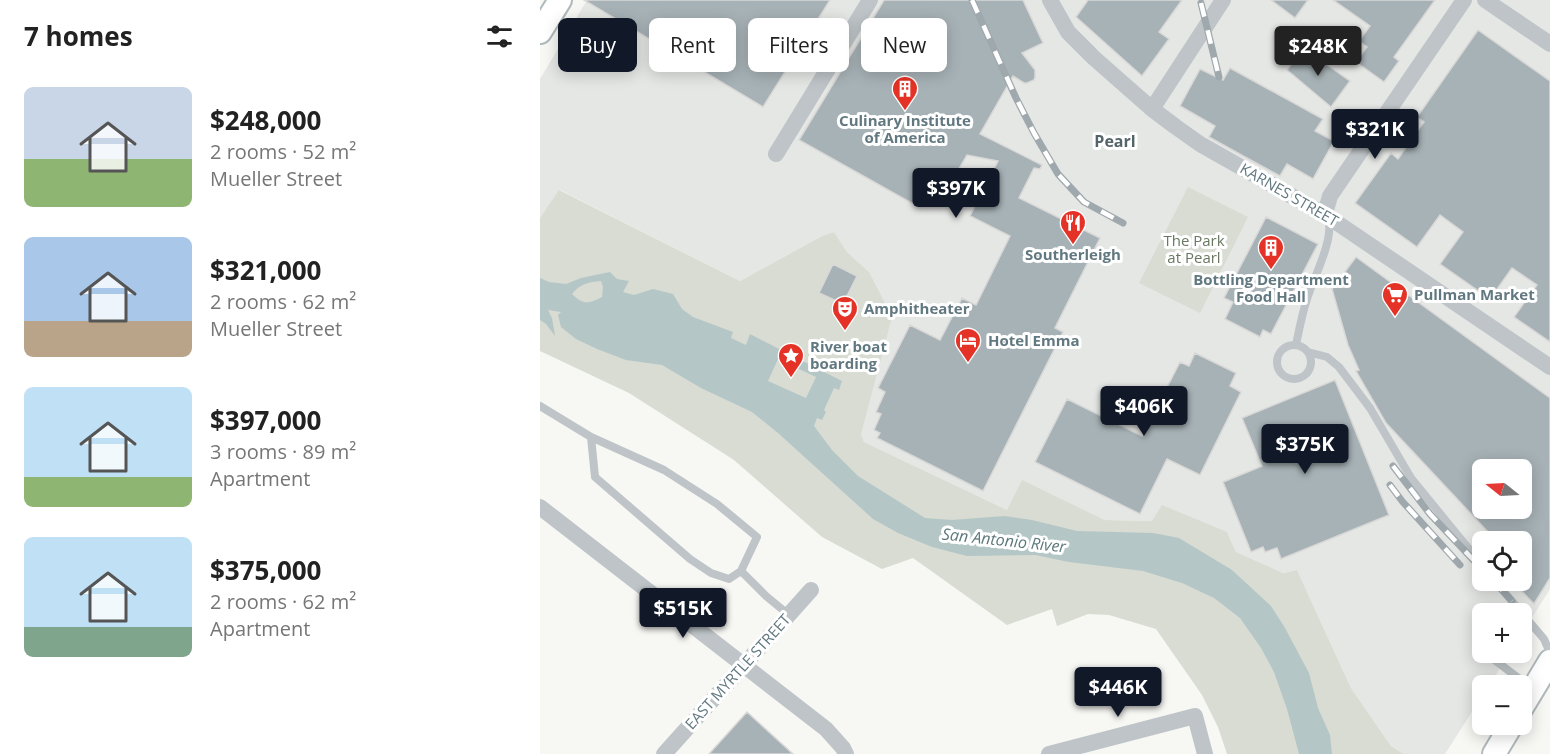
<!DOCTYPE html>
<meta charset="utf-8">
<style>
:root{--surface:#fff;--page:#f6f6f6;--text:#222;--muted:#767676;--accent:#111827}
body{margin:0;font-family:"Open Sans",sans-serif;background:var(--page);color:var(--text);height:100vh;display:flex;flex-direction:column;font-size:22px;white-space:nowrap}
*{box-sizing:border-box;margin:0}
p{font-size:20px;color:var(--muted)}
.icon{flex:none;width:33px;height:33px;fill:none;stroke:currentColor;stroke-width:2;stroke-linecap:round;stroke-linejoin:round}
.map{position:relative;flex:1;overflow:hidden}
.panel{display:flex;flex-direction:column;background:var(--surface);width:540px}
.panel>*{flex:none}
.banner{position:absolute;left:18px;top:18px;width:570px;height:54px;display:flex;gap:12px}
.needle{width:39px;rotate:288deg}
.buttons{position:absolute;left:932px;top:459px;display:grid;gap:12px}
.buttons a{display:grid;place-items:center;width:60px;height:60px;border-radius:9px;background:var(--surface);box-shadow:0 3px 15px #0003;font-size:30px}
.price{position:absolute;translate:-50% -51px;padding:0 14px;border-radius:6px;background:var(--accent);color:#fff;font-size:20px;line-height:39px;filter:drop-shadow(0 2px 3px #0008)}
.price::after{content:'';position:absolute;left:50%;top:36px;width:18px;height:14px;margin-left:-9px;background:inherit;clip-path:polygon(0 0,100% 0,50% 100%)}
.price.on{background:#222;color:#fff}
ul{padding:0;list-style:none}
li{display:flex;align-items:center;gap:18px;height:150px;padding:0 24px}
li span{display:grid;place-items:center;flex:none;width:168px;height:120px;border-radius:9px;color:#555}
li>.icon{margin-inline-start:auto}
span .icon{width:72px;height:72px;fill:#fffc;stroke-width:1}
li b{font-size:26px}
h2{display:flex;justify-content:space-between;align-items:center;height:72px;padding:0 24px;font-size:26px}
.tag{padding:0 21px;border-radius:9px;background:var(--surface);box-shadow:0 3px 15px #0003;font-size:21px;line-height:54px}
.tag.on{background:var(--accent);color:#fff}
main{display:flex;flex:1;min-height:0}
.map>svg:first-child{display:block}
.built{fill:#e5e7e5;fill-rule:evenodd}
.green{fill:#d8dcd3}
.water{fill:#b5c6c7;fill-rule:evenodd}
.building{fill:#a7b2b6;stroke:#d9d8d7;stroke-width:1.5;fill-rule:evenodd}
.lines{fill:none;stroke-linecap:round;stroke-linejoin:round}
.secondary-casing{stroke:#b0b9bc;stroke-width:26}
.lane{stroke:#bec4c7;stroke-width:8}
.street{stroke:#bec4c7;stroke-width:16}
.secondary{stroke:#fff;stroke-width:22}
.rail-casing{stroke:#9fa9ad;stroke-width:7}
.rail{stroke:#fff;stroke-width:4.5;stroke-dasharray:14;stroke-linecap:butt}
.labels{text-anchor:middle;stroke-width:6;stroke-linejoin:round;paint-order:stroke}
.poi-label{font-size:15px;font-weight:bold;fill:#627880;stroke:#fff;text-anchor:start}
.street-label{font-size:15px;fill:#627880;stroke:#fff}
.park-label{font-size:15px;fill:#697861;stroke:#fff}
.neighbourhood-label{font-size:16px;font-weight:bold;fill:#54646b;stroke:#fff}
.water-label{font-size:16px;font-style:italic;fill:#5d787b;stroke:#fff}
</style>
<main>
<section class="panel">
<h2>7 homes<svg class="icon" aria-label="filters" viewBox="0 0 24 24"><path d="M4 7h16M4 17h16"/><circle cx="9" cy="7" r="2"/><circle cx="15" cy="17" r="2"/></svg></h2>
<ul>
<li><span style="background:linear-gradient(#c9d6e8 60%,#8fb573 0)"><svg class="icon" aria-label="home" viewBox="0 0 24 24"><path d="M3 11l9-7 9 7M6 9v11h12V9"/></svg></span><div><b>$248,000</b><p>2 rooms · 52 m²</p><p>Mueller Street</p></div></li>
<li><span style="background:linear-gradient(#a9c7e8 70%,#b9a48a 0)"><svg class="icon" aria-label="home" viewBox="0 0 24 24"><path d="M3 11l9-7 9 7M6 9v11h12V9"/></svg></span><div><b>$321,000</b><p>2 rooms · 62 m²</p><p>Mueller Street</p></div></li>
<li><span style="background:linear-gradient(#bfe0f5 75%,#8fb573 0)"><svg class="icon" aria-label="home" viewBox="0 0 24 24"><path d="M3 11l9-7 9 7M6 9v11h12V9"/></svg></span><div><b>$397,000</b><p>3 rooms · 89 m²</p><p>Apartment</p></div></li>
<li><span style="background:linear-gradient(#bfe0f5 75%,#7fa58c 0)"><svg class="icon" aria-label="home" viewBox="0 0 24 24"><path d="M3 11l9-7 9 7M6 9v11h12V9"/></svg></span><div><b>$375,000</b><p>2 rooms · 62 m²</p><p>Apartment</p></div></li>
</ul>
</section>
<div class="map">
<svg width="1010" height="754" viewBox="0 0 1010 754">
<rect width="100%" height="100%" fill="#f7f7f4"/>
<!-- built -->
<path class="built" d="M47,0h963v589l-29,46v-21h-39v38l28,1 -21,32 -7,1v10l-37,58h-41l-13,-8 -40,-58 -54,-118 -14,3 -47,-21 -9,-20 -75,-11 -47,-1 -67,-32 -31,22 -143,-68 -3,-8 8,-162 -22,-20 -13,-20 -12,4 -82,45 -180,-91 -20,28v-139zM942,470h39v38h-39zM942,542h39v38h-39z"/>
<!-- green -->
<path class="green" d="M648,187l60,30 -48,96 -61,-30z
M19,190l181,91 82,-45 12,-4 13,20 22,20 23,45 -31,117 3,8 143,68 15,-30 83,40 47,1 10,-16 65,27 9,20 47,21 14,-3 54,118 40,58 13,8h-177l-9,-27 -16,-32 -46,-66 -47,-14 -21,-1 -31,12 -5,-17 -45,16 -94,-67 -31,11 -60,-32 -88,-77 -105,-67 -89,-42v-133z"/>
<!-- water -->
<path class="water" d="M70,272l7,7 12,2 -6,11 11,3 19,-6 20,5 9,15 11,8 40,15 -2,6 15,7 4,-11 92,47 -3,9 -5,-2 -10,22 2,2 -4,8 -5,-2 -3,8 18,24 26,26 67,42 27,2 53,-4 27,4 45,11 76,2 26,5 53,32 39,36 14,22 24,45 9,35 12,27 2,19h-33l-12,-45 -13,-37 -13,-24 -21,-30 -26,-20 -32,-15 -39,-12 -74,-9 -34,-7 -68,1 -35,-9 -34,-14 -25,-14 -95,-86 -26,-21 -51,-24 -39,-23 -36,-5 -29,-11 -21,-10 -15,-12 -3,-12 3,-3 -13,-2 4,8 3,18 -9,-12 -6,-4v-42l9,4 17,2 15,-6zM61,281l2,6 -1,10c-13,7 -19,8 -30,-3 8,-10 16,-12 29,-13zM238,359l38,18 -10,21 -38,-17z"/>
<!-- building -->
<path class="building" d="M44,0h246l-67,107z
M344,0h139l20,43 -21,10 13,17v7l-1,3 -7,3h-3l-11,-7 -33,58 62,31 -2,4 -6,-1 -15,30 81,40 -45,90 8,4 -80,159 -106,-53 3,-5 -6,-3 7,-16 -5,-2 9,-20 -7,-4 32,-63 30,15 22,-42 14,7 34,-69 -40,-20 28,-55 -31,-6 -28,48 -17,-10 -7,12 -116,-65z
M548,0h94l-23,32 10,7 -27,37 -66,-59z
M731,0h37l-13,18z
M793,0h102l-41,57 5,4 -15,21 -28,-20 11,-15 -8,-6 11,-15z
M938,30l72,51v261l-36,-25 23,-32 -25,-17 -22,31 -50,-35 23,-32 -23,-17 -23,32 -62,-44 36,-50 7,6 26,-37 -7,-5z
M763,48l47,33 -19,26 -44,-37z
M690,68l93,51 -8,12 19,10 -21,38 -26,-15 -7,12 -35,-19 -36,-20 6,-11 -35,-20 20,-37 23,11z
M726,217l52,27 -47,90 -8,-4 -3,7 -35,-18 8,-17 -9,-4z
M816,257l194,141v180l-16,26 -23,-24h10v-38h-40l7,-10 -102,-109 -30,-52 3,-1 -11,-25 -16,-56zM942,470h39v38h-39z
M293,264l24,12 -14,28 -24,-11z
M655,353l41,20 -6,13 11,6 -41,83 -33,-16 -27,55 -105,-52 32,-63 75,37 38,-74 9,4z
M795,380l54,135 -108,44 -4,-11 -12,4 -2,-5 -12,5 -28,-70 39,-16 -20,-48z
M207,712l46,42h-84z"/>
<g class="lines">
<defs>
<path id="secondary" d="M0,32l20,-32
M981,709l29,-48
M954,754l18,-30"/>
</defs>
<!-- secondary casing -->
<use href="#secondary" class="secondary-casing"/>
<!-- lane -->
<path class="lane" d="M756,345c3,-15 6,-31 11,-46 6,-20 28,-61 21,-80
M737 362a17 17 0 1 1 34 0a17 17 0 1 1-34 0Z
M768,352l19,5 12,10 31,41 41,70 71,87
M0,406l51,31 73,33 53,34 40,33 -16,34 25,25 23,19
M51,437l4,40 95,82 21,14 18,6 12,-8
M954,580l50,59 6,14
M944,652l49,37"/>
<!-- street -->
<path class="street" d="M510,0l18,32 26,26 58,51 24,18 24,17 127,72 223,151
M945,0l65,44
M612,109l71,-109
M236,154l94,-154
M787,216l-1,-6 4,-14 134,-196
M0,507l286,222 17,19 3,6
M124,754l147,-164
M509,754l146,-38 10,38"/>
<!-- secondary -->
<use href="#secondary" class="secondary"/>
<defs>
<path id="rail" d="M432,0l44,98 18,35 24,41 26,28 39,21
M661,3l18,74
M853,466l37,48 52,55
M850,485l12,16 58,64
M953,580l19,21"/>
</defs>
<!-- rail casing -->
<use href="#rail" class="rail-casing"/>
<!-- rail -->
<use href="#rail" class="rail"/>
</g>
<!-- icons -->
<defs>
<symbol id="building-pin" viewBox="-11 -11 22 30"><path d="M0 17L-7.5 6A9.5 9.5 0 1 1 7.5 6Z" fill="#e53226" stroke="#fff"/><path d="M-4-6H4V6H1V3H-1V6H-4ZM-2.5-4.3h1.7v1.8h-1.7ZM.8-4.3h1.7v1.8H.8ZM-2.5-1h1.7V.8h-1.7ZM.8-1h1.7V.8H.8Z" fill="#fff"/></symbol>
<symbol id="restaurant-pin" viewBox="-11 -11 22 30"><path d="M0 17L-7.5 6A9.5 9.5 0 1 1 7.5 6Z" fill="#e53226" stroke="#fff"/><path d="M-5-6h1v4h1v-4h1v4h1v-4h1v5L-1.5 .5V6h-2V.5L-5-1ZM5-6V6H3V1.5H1.5Q1.5-4 5-6Z" fill="#fff"/></symbol>
<symbol id="supermarket-pin" viewBox="-11 -11 22 30"><path d="M0 17L-7.5 6A9.5 9.5 0 1 1 7.5 6Z" fill="#e53226" stroke="#fff"/><path d="M-6-5.5h2.5l.6 2H6L4.5 2H-2.5L-4.4-4H-6ZM-1.5 3.2a1.3 1.3 0 1 0 .1 0ZM3 3.2a1.3 1.3 0 1 0 .1 0Z" fill="#fff"/></symbol>
<symbol id="theatre-pin" viewBox="-11 -11 22 30"><path d="M0 17L-7.5 6A9.5 9.5 0 1 1 7.5 6Z" fill="#e53226" stroke="#fff"/><path d="M-5-5.5Q0-4 5-5.5V0Q5 5 0 6Q-5 5-5 0ZM-3.3-2.5H-1v1.5H-3.3ZM1-2.5H3.3v1.5H1ZM-2.8 1Q0 5.5 2.8 1Z" fill="#fff"/></symbol>
<symbol id="hotel-pin" viewBox="-11 -11 22 30"><path d="M0 17L-7.5 6A9.5 9.5 0 1 1 7.5 6Z" fill="#e53226" stroke="#fff"/><path d="M-6-4.5h1.5V1H6V5H4.5V3h-9V5H-6ZM-4 0a1.8 1.8 0 1 1 3.6 0ZM.5 0V-2.5h3Q6-2.5 6 0Z" fill="#fff"/></symbol>
<symbol id="sight-pin" viewBox="-11 -11 22 30"><path d="M0 17L-7.5 6A9.5 9.5 0 1 1 7.5 6Z" fill="#e53226" stroke="#fff"/><path d="M0-6L1.8-2.2L6-1.7L2.9 1.2L3.7 5.4L0 3.3L-3.7 5.4L-2.9 1.2L-6-1.7L-1.8-2.2Z" fill="#fff"/></symbol>
</defs>
<g fill-rule="evenodd">
<use href="#building-pin" x="350" y="74" width="30" height="40"/>
<use href="#restaurant-pin" x="518" y="208" width="30" height="40"/>
<use href="#building-pin" x="716" y="233" width="30" height="40"/>
<use href="#supermarket-pin" x="840" y="280" width="30" height="40"/>
<use href="#theatre-pin" x="290" y="294" width="30" height="40"/>
<use href="#hotel-pin" x="413" y="326" width="30" height="40"/>
<use href="#sight-pin" x="236" y="341" width="30" height="40"/>
</g>
<g class="labels">
<!-- poi labels -->
<g class="poi-label">
<text x="365" y="126" text-anchor="middle">Culinary Institute<tspan x="365" dy="17">of America</tspan></text>
<text x="533" y="260" text-anchor="middle">Southerleigh</text>
<text x="731" y="285" text-anchor="middle">Bottling Department<tspan x="731" dy="17">Food Hall</tspan></text>
<text x="874" y="300">Pullman Market</text>
<text x="324" y="314">Amphitheater</text>
<text x="448" y="346">Hotel Emma</text>
<text x="270" y="352">River boat<tspan x="270" dy="17">boarding</tspan></text>
</g>
<!-- street labels -->
<g class="street-label">
<text transform="translate(749 195) rotate(30)" y="5">KARNES STREET</text>
<text transform="translate(198 672) rotate(-48)" y="5">EAST MYRTLE STREET</text>
</g>
<!-- park labels -->
<g class="park-label">
<text x="654" y="246">The Park<tspan x="654" dy="17">at Pearl</tspan></text>
</g>
<!-- neighbourhood labels -->
<g class="neighbourhood-label">
<text x="575" y="147">Pearl</text>
</g>
<!-- water labels -->
<g class="water-label">
<text transform="translate(464 540) rotate(6)" y="6">San Antonio River</text>
</g>
</g>
</svg>
<div class="buttons">
<a><svg class="needle" viewBox="-14 -14 28 28"><path d="M0-13l5 13h-10z" fill="#e53935"/><path d="M0 13l5-13h-10z" fill="#767676"/></svg></a>
<a><svg class="icon" aria-label="locate" viewBox="0 0 24 24"><circle cx="12" cy="12" r="6"/><path d="M12 2v4M12 18v4M2 12h4M18 12h4"/></svg></a>
<a>+</a>
<a>−</a>
</div>
<b class="price on" style="left:778px;top:77px">$248K</b>
<b class="price" style="left:835px;top:160px">$321K</b>
<b class="price" style="left:416px;top:219px">$397K</b>
<b class="price" style="left:604px;top:437px">$406K</b>
<b class="price" style="left:765px;top:475px">$375K</b>
<b class="price" style="left:143px;top:639px">$515K</b>
<b class="price" style="left:578px;top:718px">$446K</b>
<div class="banner">
<a class="tag on">Buy</a>
<a class="tag">Rent</a>
<a class="tag">Filters</a>
<a class="tag">New</a>
</div>
</div>
</main>
